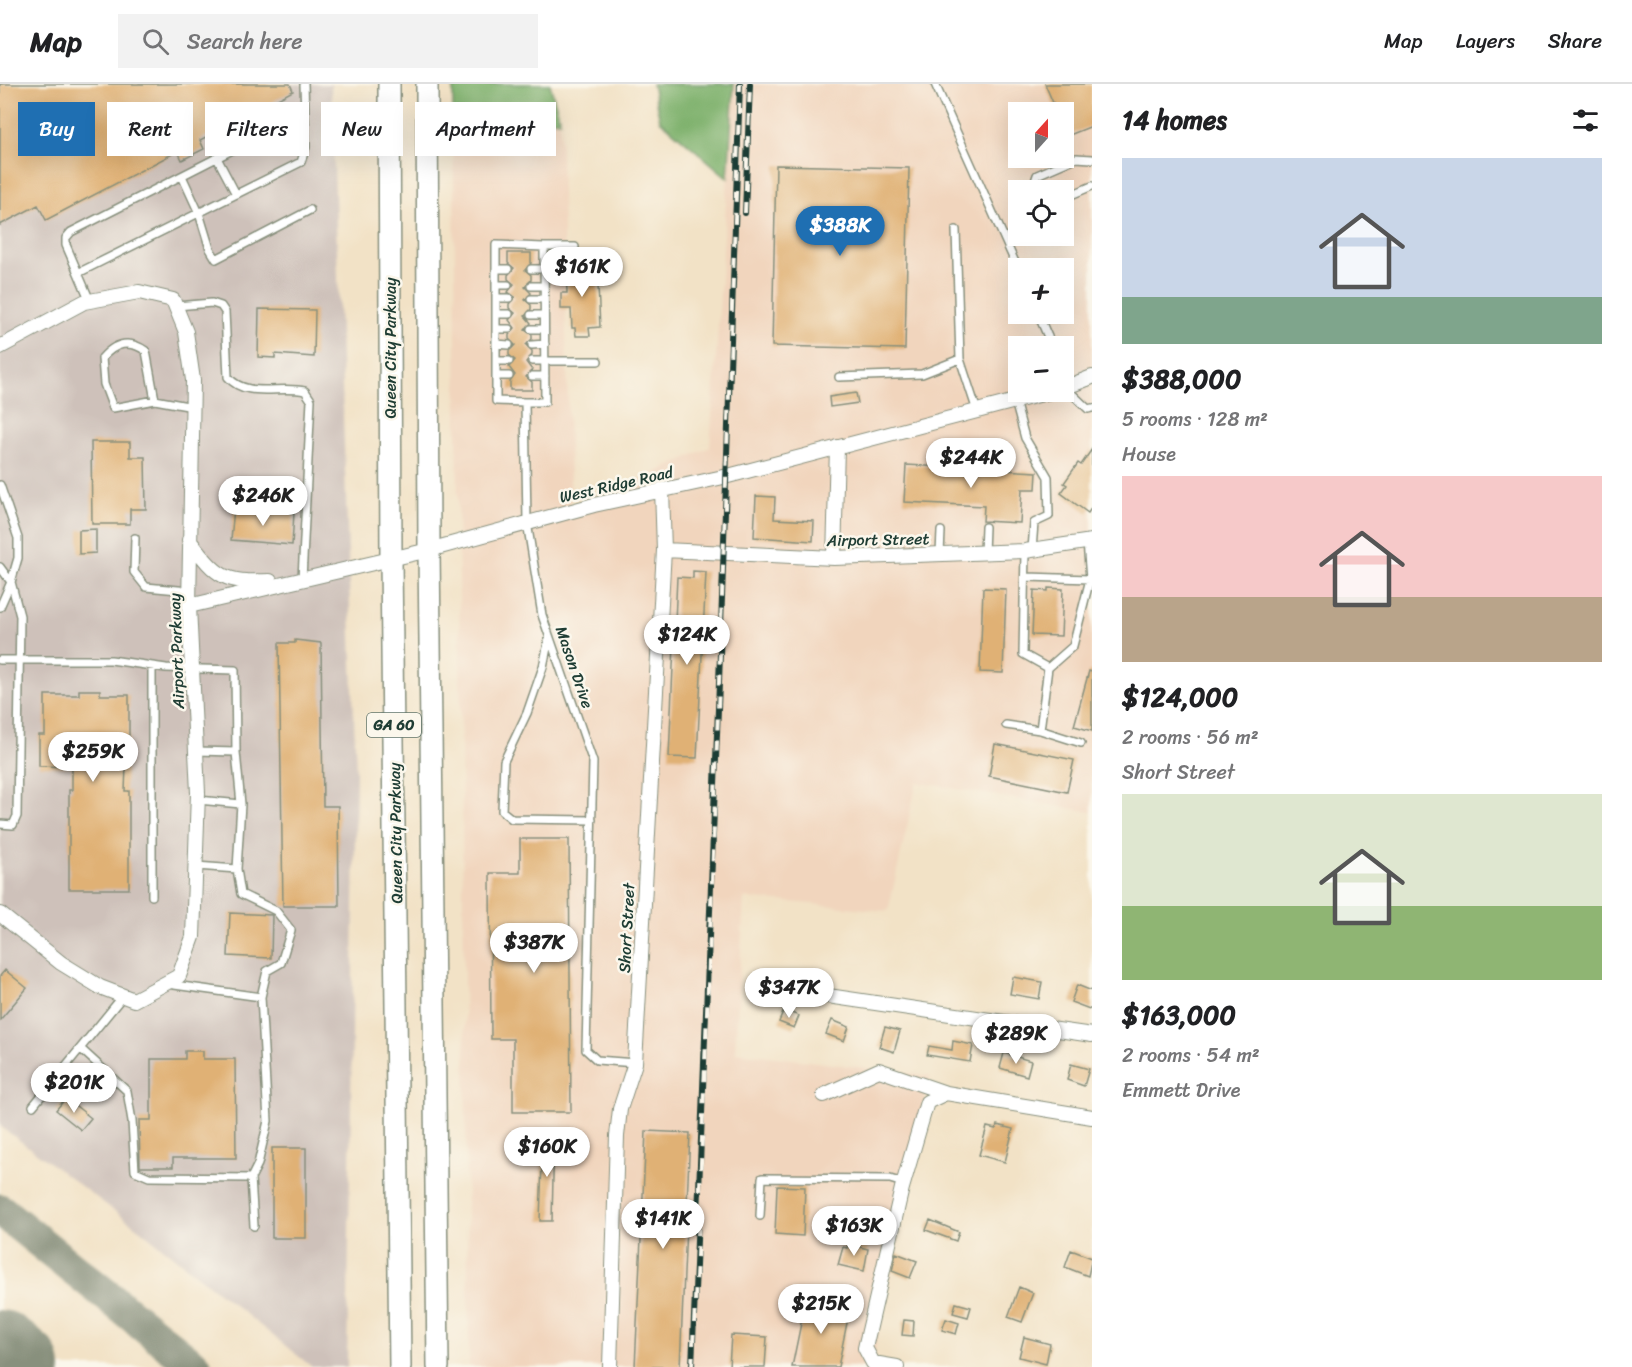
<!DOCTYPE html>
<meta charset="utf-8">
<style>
:root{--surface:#fff;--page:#f2f2f2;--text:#202124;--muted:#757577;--line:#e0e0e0;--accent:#1f6fb2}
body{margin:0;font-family:Sriracha,sans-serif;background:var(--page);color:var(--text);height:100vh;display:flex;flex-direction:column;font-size:22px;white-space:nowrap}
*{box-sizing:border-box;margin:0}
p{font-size:20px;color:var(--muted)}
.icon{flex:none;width:33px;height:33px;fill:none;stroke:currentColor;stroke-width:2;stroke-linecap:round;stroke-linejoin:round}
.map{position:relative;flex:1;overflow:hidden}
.drawer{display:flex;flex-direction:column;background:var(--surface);width:540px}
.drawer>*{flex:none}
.top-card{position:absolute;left:18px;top:18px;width:570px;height:54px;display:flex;gap:12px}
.needle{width:39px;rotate:21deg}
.controls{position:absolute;left:1008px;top:18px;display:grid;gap:12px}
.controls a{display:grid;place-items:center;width:66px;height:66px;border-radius:0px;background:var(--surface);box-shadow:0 6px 24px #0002;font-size:30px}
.price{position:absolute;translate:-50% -51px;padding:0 14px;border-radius:21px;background:#fff;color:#222;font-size:20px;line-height:39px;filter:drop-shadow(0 2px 3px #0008)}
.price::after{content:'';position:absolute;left:50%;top:36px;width:18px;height:14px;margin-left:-9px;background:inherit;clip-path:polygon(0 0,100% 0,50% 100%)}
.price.current{background:var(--accent);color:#fff}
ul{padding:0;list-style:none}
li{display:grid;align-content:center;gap:12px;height:318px;padding:0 30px}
li span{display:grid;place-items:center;height:186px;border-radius:0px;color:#555}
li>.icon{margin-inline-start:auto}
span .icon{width:108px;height:108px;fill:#fffc;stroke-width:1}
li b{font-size:26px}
h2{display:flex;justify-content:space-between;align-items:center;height:72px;padding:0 30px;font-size:26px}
.tag{padding:0 21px;border-radius:0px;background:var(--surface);box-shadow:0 6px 24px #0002;font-size:21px;line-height:54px}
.tag.current{background:var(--accent);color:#fff}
header{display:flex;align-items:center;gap:36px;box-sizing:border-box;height:84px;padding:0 30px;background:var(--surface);border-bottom:2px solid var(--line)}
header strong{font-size:28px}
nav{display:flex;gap:33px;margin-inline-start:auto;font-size:21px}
.search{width:420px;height:54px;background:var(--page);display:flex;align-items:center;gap:15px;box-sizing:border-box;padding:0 21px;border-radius:0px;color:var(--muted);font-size:22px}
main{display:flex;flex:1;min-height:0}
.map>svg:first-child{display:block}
.built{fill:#f1d5bd;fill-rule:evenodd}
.industrial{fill:#cec1ba}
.forest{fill:#80b26e;stroke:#507851;stroke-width:1.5}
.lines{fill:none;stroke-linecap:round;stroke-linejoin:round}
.taxiway{stroke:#88907d;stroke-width:33}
.runway{stroke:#88907d;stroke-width:82}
.building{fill:#e0b175}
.service-casing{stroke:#88907d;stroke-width:10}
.minor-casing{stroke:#88907d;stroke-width:16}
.primary-casing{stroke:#88907d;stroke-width:24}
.service{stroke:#fff;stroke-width:7}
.minor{stroke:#fff;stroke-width:14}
.primary{stroke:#fff;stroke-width:21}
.rail-casing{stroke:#1f3d34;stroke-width:6}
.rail{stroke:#fbf7ec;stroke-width:4;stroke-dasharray:11;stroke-linecap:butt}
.labels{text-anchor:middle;stroke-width:5;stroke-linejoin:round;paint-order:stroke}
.shield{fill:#fbf7ec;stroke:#61756b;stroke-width:1.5}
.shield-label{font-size:15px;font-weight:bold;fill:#1f3d34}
.street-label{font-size:16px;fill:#1f3d34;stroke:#fbf7ec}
</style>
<header>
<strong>Map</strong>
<div class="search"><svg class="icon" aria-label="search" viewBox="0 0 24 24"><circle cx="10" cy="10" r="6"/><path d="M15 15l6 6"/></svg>Search here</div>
<nav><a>Map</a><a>Layers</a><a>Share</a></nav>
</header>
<main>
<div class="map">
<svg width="1092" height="1283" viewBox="0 0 1092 1283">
<rect width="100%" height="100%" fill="#fbf7ec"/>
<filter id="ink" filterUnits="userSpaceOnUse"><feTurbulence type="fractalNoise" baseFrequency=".0167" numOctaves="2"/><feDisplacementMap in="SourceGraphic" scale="12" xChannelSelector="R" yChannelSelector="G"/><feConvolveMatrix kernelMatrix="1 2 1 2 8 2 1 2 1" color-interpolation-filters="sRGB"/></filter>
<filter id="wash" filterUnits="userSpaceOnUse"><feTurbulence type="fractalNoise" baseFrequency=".008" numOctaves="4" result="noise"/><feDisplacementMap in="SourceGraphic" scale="24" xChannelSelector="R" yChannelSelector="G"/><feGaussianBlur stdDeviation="1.35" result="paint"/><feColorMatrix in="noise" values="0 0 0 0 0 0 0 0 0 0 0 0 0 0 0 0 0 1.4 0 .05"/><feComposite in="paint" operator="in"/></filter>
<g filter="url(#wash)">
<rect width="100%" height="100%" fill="#f2e2c6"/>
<!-- built -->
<path class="built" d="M734,0h358v728l-175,-30 -29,129 -144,-13 -9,154 195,24 -58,291h-403l-16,-1257 107,11 11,391 139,-65zM1018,28h46v46h-46zM1018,106h46v46h-46zM1018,184h46v46h-46zM1018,262h46v46h-46z"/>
<!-- industrial -->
<path class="industrial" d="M0,0h331l25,689 -9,594h-35l-169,-135 -143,-106z"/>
<!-- forest -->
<path class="forest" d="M453,0h97l10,37 -107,-11z
M652,0h82l-6,94 -68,-58z"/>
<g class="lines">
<!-- taxiway -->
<path class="taxiway" d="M0,1126l196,157"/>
<!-- runway -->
<path class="runway" d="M0,1267l20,16"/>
</g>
<g id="blocks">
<!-- building -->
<path class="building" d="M0,0h290l3,7 -93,49 4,9 -22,11 -4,-9 -132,69 -8,-15 -38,20z
M1045,0h47v42l-25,10 -3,-8v-16h-7z
M776,81l133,3 -4,181 -133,-3z
M508,169h23v10l-6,7 6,5v5l-6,7 6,6 -6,7 6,5v4l-6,7 6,7 -6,7 7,5v4l-6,6 6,6v4l-6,7 6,8 -6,7 6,5v8h-22v-8l5,-7 -6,-8 6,-7 -6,-5v-4l6,-6 -6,-6v-4l6,-7 -6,-8 6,-7 -6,-5v-4l6,-7 -7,-5 6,-8 -6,-5v-4l6,-7 -6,-5z
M579,179v3l18,-1 3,62 -11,1 1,8h-14l-1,-8h-3l-1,-19h-10v-16h6l-1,-29z
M259,225l56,1 -1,47 -39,-3v4l-17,-1z
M856,309l2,10 -28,4 -1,-10z
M91,358h39v15h15l1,52h-16v15h-38z
M1092,365v58l-4,6 -27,-20 6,-8 -3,-2 14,-20 3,2z
M906,381l131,7 -1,17h-14l-2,34 -37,-2 1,-15 -80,-4z
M756,412l19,1 -1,22 40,2 -1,20 -59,-4z
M234,424l60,5 -2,32 -61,-5z
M96,445v24l-17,1v-24z
M693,487l13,1 -9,186 -28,-1 8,-180 16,1z
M983,504l23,1 -3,84 -23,-1z
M1048,504l15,1 -2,47 -29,-1 2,-45 14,1z
M295,556l26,3 2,163h15l1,100h-56l-4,-263h16z
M1089,587l3,1v59l-18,-5z
M79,606h21v5h29v71h-3l-1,25h4v98h-60v-99h3v-23l-33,-1v-31h6v-40h34z
M995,660l79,16 -7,32 -78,-16z
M520,755h49l2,273h-58v-73h-22l-1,-166h30z
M230,829l42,2 -1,43 -43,-2z
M5,886l22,18 -27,32v-44z
M1013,893l29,5 -3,17 -29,-5z
M1077,901l15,6v19l-21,-8z
M784,926l15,6 -5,12 -15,-6z
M832,936l17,7 -5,14 -18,-7z
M885,943l15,4 -6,21 -15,-5z
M953,957l20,4 -3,17 -43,-7 2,-9 23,4z
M185,967h18v8h32l1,99h-63v9h-33l-1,-47h12v-61h34z
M1004,969l27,8 -4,15 -27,-8z
M1071,980l18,5 -5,17 -17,-6z
M66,1014l25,20 -10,12 -25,-20z
M997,1041l16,4 -8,33 -26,-7 8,-28 9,2z
M646,1047l44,2 -10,234h-45z
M543,1049h11l-2,88h-12z
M272,1064h34v90h-34z
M777,1102l28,1 -2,49 -28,-2z
M930,1136l29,12 -3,9 -30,-11z
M848,1160l20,5 -4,22 -26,-6 5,-18 4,1z
M1071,1166l21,8 -4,18 -23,-9z
M896,1169l21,8 -7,17 -18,-7z
M1019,1203l14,6 -11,29 -14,-5z
M806,1215l44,9 -12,59h-46z
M956,1219l15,4 -3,10 -15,-4z
M946,1235l13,4 -3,11 -14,-4z
M904,1236l10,1 -1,15 -11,-1z
M731,1251l36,2 -2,30h-36z
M1024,1253l26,7 -4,20 -27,-7z"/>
</g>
</g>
<g filter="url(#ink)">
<use href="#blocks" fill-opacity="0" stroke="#88907d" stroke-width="1.5"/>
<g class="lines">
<defs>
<path id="service" d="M935,0l83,185
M217,74l19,36
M182,92l17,37 11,36 6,10 94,-49
M1032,106l5,-15 39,-17 16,1
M1064,114l28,-12
M956,146l4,129 17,52
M544,163h31
M496,185h12
M531,185h13
M78,189l-12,-28v-7l5,-6 234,-119
M496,201h12
M531,202h13
M496,214h13
M531,215h13
M90,217l-12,-28 223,-111 5,-15 -2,-63
M176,222l36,-3 9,3 4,6 3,65c18,22 52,8 77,14l6,9 -9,179
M496,230h13
M1038,230l14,32
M531,231h13
M496,245h13
M531,245h13
M496,260l13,1
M532,261l13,-1
M496,277h13
M532,277h66
M496,292h13
M532,292h13
M839,293l83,-3 38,-15
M1065,303l23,22 4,-1
M155,316l-9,-49c-17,-12 -31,-8 -44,7l2,26 9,24 42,-8 38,7
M1015,317l10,37 23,39 1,39 -15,7 -2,27
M525,318h20l-1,-155 -48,-2v156l29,1 2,120 15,93 51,147 -7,288 11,10 38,3
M0,401l18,53v20l-7,24 9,34 -3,200 -4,9 -13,-1
M135,454l-1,34 12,15 43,4
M1025,467l-2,103 25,14
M984,469l1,-26
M940,470l1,-23
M0,483l11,15 -11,25
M1027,493l63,2
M549,554l-6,29 -16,46 -23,48 -2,50 10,8 80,1
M0,576h111l55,8 69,2 1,82
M152,582v230
M1006,641l34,5 41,13
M1040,646l8,-62 25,-22 17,-67 -3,-37
M196,667l40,1 5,52
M198,716l43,4 -4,65
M196,782l41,3 4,25 35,17 15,19 -10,33 -14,8 -6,26
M167,900l94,13 7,124 -10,43 -7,14 3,48
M81,965l46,42 5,30 3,50 14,6 102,1
M33,1022l90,-110
M760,1132l2,-38 128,1 13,4"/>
<path id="minor" d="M0,263l84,-45 55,-10 34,8 13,32 7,48 -4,226 9,187 -5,144 -14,39 -45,24 -34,-13 -39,-24 -61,-49
M1064,304l28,-11
M189,456c29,37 33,43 81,41
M664,466l170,8 191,-7 67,-10
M834,474l3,-111
M189,522l240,-56 165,-45 134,-29 322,-84
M828,912l264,39
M824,1011l55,-25 67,23 146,24
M610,1283l7,-231 3,-27 15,-46 29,-513 -2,-61
M897,1283l-24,-4 -8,-15 37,-160 25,-86 19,-9"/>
<path id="primary" d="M389,0l2,475 9,808
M427,0l2,466 9,817"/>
</defs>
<!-- service casing -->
<use href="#service" class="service-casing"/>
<!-- minor casing -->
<use href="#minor" class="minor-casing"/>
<!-- primary casing -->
<use href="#primary" class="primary-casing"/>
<!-- service -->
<use href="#service" class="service"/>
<!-- minor -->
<use href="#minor" class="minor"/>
<!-- primary -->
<use href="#primary" class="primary"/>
<defs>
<path id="rail" d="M745,129l5,-129
M692,1283c20,-428 32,-855 48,-1283"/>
</defs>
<!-- rail casing -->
<use href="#rail" class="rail-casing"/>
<!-- rail -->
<use href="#rail" class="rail"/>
</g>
</g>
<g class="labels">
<!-- shield labels -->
<rect class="shield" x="367" y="629" width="54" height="24" rx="4.5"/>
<g class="shield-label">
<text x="394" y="646">GA 60</text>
</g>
<!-- street labels -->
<g class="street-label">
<text transform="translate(390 264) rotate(-90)" y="6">Queen City Parkway</text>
<text transform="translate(616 400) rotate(-13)" y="6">West Ridge Road</text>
<text transform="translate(878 455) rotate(-1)" y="6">Airport Street</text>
<text transform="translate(176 567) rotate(-92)" y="6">Airport Parkway</text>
<text transform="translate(575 583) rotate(71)" y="6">Mason Drive</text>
<text transform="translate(395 749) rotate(-91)" y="6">Queen City Parkway</text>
<text transform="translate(626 844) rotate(-87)" y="6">Short Street</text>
</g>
</g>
</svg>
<div class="controls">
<a><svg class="needle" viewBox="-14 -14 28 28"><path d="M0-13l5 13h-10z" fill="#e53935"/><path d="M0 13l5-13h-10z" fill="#757577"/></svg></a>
<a><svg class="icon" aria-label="locate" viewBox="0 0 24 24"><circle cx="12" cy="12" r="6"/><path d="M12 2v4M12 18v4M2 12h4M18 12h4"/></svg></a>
<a>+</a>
<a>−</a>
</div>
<b class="price current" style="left:840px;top:173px">$388K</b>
<b class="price" style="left:582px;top:214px">$161K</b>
<b class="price" style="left:971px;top:405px">$244K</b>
<b class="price" style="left:263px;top:443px">$246K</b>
<b class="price" style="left:687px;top:582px">$124K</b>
<b class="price" style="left:93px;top:699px">$259K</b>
<b class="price" style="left:534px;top:890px">$387K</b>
<b class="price" style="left:789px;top:935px">$347K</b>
<b class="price" style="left:1016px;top:981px">$289K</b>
<b class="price" style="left:74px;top:1030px">$201K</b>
<b class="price" style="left:547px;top:1094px">$160K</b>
<b class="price" style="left:663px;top:1166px">$141K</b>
<b class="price" style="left:854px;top:1173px">$163K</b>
<b class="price" style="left:821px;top:1251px">$215K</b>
<div class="top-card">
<a class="tag current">Buy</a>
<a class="tag">Rent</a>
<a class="tag">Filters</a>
<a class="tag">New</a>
<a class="tag">Apartment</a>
</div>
</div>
<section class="drawer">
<h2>14 homes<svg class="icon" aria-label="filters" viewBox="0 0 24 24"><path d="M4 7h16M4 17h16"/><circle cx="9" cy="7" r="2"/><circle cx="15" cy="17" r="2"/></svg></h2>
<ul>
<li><span style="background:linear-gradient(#c9d6e8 75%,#7fa58c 0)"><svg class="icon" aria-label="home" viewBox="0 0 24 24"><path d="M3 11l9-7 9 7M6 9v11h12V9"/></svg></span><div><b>$388,000</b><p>5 rooms · 128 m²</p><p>House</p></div></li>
<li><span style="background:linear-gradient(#f6c9c9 65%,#b9a48a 0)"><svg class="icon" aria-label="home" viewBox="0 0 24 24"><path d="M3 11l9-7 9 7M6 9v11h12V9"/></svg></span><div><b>$124,000</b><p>2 rooms · 56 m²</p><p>Short Street</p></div></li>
<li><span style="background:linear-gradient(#dfe7d0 60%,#8fb573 0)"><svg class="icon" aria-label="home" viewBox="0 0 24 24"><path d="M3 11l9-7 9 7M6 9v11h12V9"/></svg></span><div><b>$163,000</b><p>2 rooms · 54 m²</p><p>Emmett Drive</p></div></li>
</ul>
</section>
</main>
